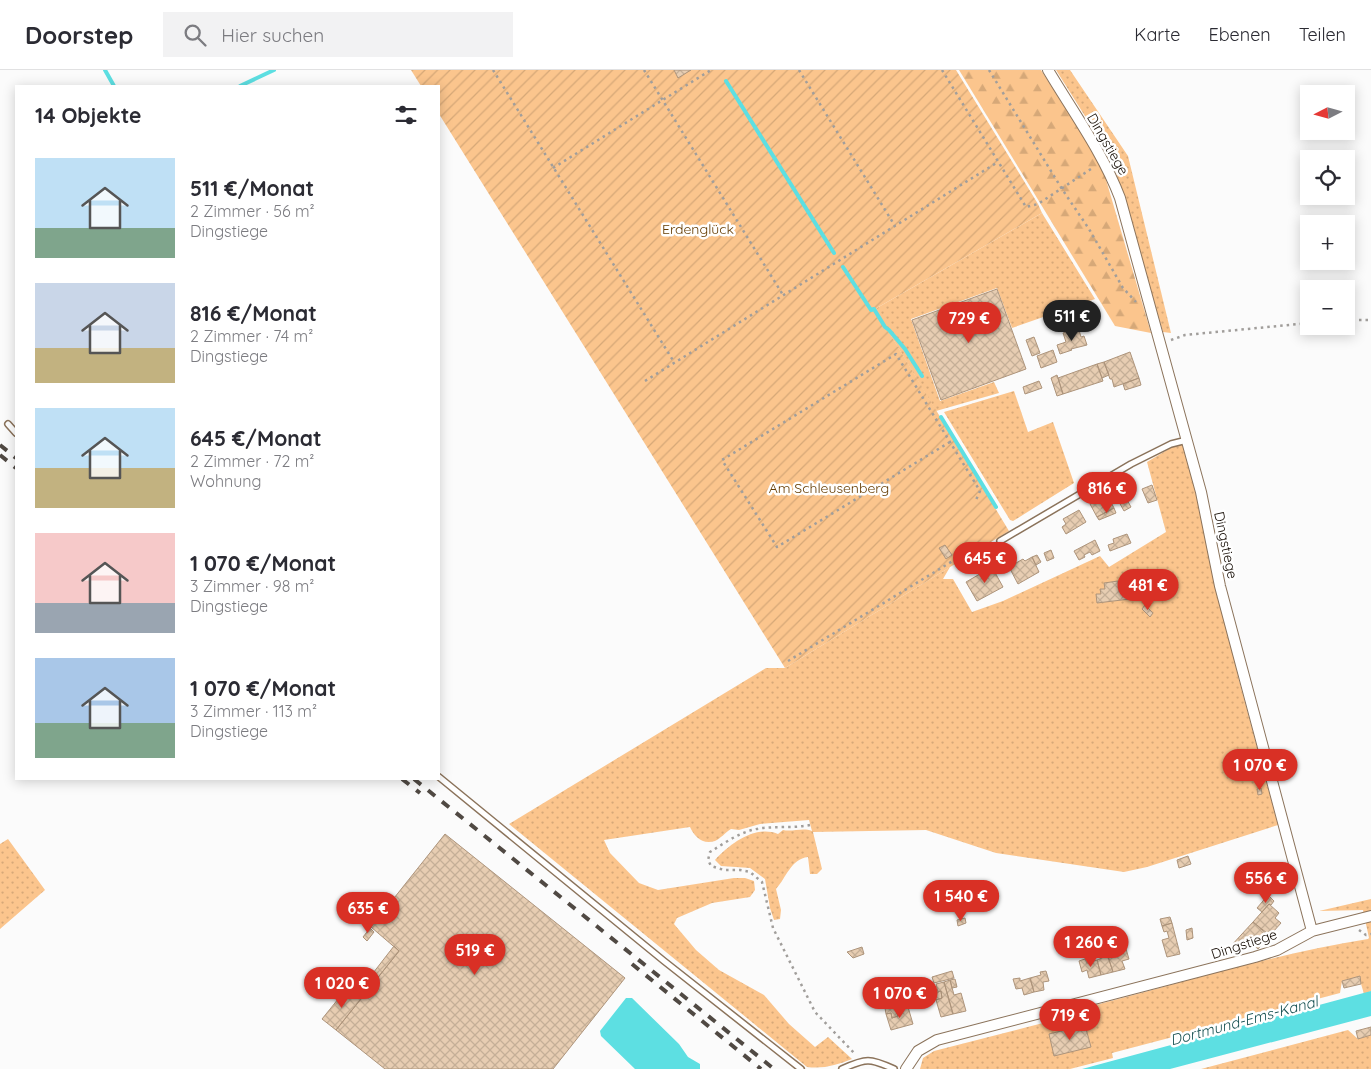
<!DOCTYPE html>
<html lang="de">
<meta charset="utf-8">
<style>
:root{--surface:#fff;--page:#f2f2f3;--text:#2b2b33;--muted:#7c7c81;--line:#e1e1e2;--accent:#d93025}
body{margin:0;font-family:Quicksand,sans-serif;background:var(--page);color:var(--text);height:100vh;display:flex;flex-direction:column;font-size:19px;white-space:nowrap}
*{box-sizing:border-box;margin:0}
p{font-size:16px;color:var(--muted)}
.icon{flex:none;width:28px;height:28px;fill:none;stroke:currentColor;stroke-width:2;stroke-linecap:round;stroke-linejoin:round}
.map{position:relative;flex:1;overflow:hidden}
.details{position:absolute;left:15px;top:15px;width:425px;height:695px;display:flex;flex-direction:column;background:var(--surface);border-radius:0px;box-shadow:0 2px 12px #0003}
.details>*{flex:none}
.needle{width:32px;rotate:264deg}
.tools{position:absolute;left:1300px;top:15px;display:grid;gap:10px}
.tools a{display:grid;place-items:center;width:55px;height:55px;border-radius:0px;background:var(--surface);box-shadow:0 2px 12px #0003;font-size:25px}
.price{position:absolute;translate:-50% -42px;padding:0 11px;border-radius:18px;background:var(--accent);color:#fff;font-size:16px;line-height:32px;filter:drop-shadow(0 1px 2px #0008)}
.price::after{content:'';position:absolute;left:50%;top:30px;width:15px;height:11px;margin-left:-8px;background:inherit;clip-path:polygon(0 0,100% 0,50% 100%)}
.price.on{background:#222;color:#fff}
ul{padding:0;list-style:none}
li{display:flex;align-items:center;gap:15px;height:125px;padding:0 20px}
li span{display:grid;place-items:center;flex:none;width:140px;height:100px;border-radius:0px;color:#555}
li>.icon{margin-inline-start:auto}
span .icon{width:60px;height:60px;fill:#fffc;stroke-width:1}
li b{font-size:21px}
h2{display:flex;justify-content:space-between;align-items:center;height:60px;padding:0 20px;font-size:21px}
header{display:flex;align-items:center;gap:30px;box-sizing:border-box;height:70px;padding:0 25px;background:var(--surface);border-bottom:1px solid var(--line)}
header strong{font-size:24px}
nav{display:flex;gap:28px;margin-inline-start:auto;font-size:18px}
.search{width:350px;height:45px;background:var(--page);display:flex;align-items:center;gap:12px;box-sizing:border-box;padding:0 18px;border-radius:0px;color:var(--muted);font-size:19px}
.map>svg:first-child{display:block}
.grass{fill:url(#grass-dots)}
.forest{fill:url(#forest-firs)}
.garden{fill:url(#garden-furrows)}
.water{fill:#5ddfe2}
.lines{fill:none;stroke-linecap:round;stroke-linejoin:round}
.stream{stroke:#5ddfe2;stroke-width:4}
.building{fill:url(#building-cross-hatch);stroke:#ad947b}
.service-casing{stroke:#8b735b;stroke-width:8}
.minor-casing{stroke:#8b735b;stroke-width:12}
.path{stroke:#a19e9b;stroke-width:2.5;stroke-dasharray:2.5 4;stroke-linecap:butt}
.service{stroke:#fff;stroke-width:5}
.minor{stroke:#fff;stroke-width:10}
.rail{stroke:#504943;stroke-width:4;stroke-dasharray:9 9;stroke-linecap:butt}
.labels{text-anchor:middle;stroke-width:5;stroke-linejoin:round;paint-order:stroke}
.street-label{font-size:14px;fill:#150c04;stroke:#fff}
.park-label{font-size:14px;fill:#643b01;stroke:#fff}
.water-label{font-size:15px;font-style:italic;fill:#195253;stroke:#fff}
</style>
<header>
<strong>Doorstep</strong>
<div class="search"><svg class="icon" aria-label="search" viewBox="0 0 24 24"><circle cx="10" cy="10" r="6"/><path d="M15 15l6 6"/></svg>Hier suchen</div>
<nav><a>Karte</a><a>Ebenen</a><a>Teilen</a></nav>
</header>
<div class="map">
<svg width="1371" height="999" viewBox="0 0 1371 999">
<defs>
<pattern id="grass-dots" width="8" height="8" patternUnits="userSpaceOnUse" patternTransform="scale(1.25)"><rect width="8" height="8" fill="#fbc58d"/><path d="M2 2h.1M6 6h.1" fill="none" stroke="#d6a878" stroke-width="1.8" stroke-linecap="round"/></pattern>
<pattern id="forest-firs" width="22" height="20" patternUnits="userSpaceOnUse" patternTransform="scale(1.25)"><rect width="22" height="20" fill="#fbc58d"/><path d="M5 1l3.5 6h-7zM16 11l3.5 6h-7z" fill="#d6a878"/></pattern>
<pattern id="garden-furrows" width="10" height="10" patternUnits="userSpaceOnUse" patternTransform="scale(1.25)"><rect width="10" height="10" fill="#fbc58d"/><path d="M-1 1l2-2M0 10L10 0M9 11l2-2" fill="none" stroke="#d6a878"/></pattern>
<pattern id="building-cross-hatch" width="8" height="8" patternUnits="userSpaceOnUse" patternTransform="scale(1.25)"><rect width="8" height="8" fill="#e7cdb2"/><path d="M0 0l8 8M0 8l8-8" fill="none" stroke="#c5af97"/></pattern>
</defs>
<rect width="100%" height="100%" fill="#fbfbfb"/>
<!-- grass -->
<path class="grass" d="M1056,0h14l58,86 43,177 -8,-1 -51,-173z
M1042,143l53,86 -83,29 -15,-40 -86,31 29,82 54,-19 5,11 -63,18 -61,-102z
M1014,321l14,41 25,-10 21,61 -61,38 -3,-1 -66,-108z
M1182,371l21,81 36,158 39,145 -131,42 -23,5 -128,-19 -70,-23 -113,2 9,37 -5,5h-7l-2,-17c-17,2 -22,21 -32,32l5,21 -1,9 -6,1 -4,-12 -5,-29 -15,-11 -29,-2 -6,-6c16,-17 40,-35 63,-26l5,-4c10,2 20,-3 29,1l-3,-11 -49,4 -21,6 -8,-1c-5,3 -11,10 -16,12 -13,4 -21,-5 -25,-14l-86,13 6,13 29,30 19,7 76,-12h11l9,3 1,9 -5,7 -38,6 -35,15 -3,6 22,26 23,20 45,25 25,29 26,23 13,-10 24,22c-15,6 -28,10 -45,8l-298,-243 257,-156h19l165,-101 -7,12h10l19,33 31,-11 97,-45 9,11 57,-35 -19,-70z
M8,769l37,51 -45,39v-85z
M1371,829v92l-7,3 -5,-17 -17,4 -2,12 -228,60 1,5 -43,11h-150l3,-11 11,-7 109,-28 2,4 42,-10 5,-11c92,-24 182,-52 276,-67l1,-1 -6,-28 -44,1z
M1348,960l10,9 13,-4v34h-170z"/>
<!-- forest -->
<path class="forest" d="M959,0h82l61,96 49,167 -36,-7z"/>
<!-- garden -->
<path class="garden" d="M411,0h545l82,134 4,9 -167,96 134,222 -224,137 -346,-554v-28h-18z"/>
<!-- water -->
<path class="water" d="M1371,921v25l-201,53h-88z
M626,928h6l47,46 9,13 12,7v5h-65l-34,-33 -1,-5z"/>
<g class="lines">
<!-- stream -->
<path class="stream" d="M105,0l9,16
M726,11l108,172
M240,16l34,-16
M843,197l28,43 3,-1 11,18 4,3 16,19 17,27
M941,347l55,90"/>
</g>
<!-- building -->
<path class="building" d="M674,0h17l-13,8z
M997,219l29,80 -85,31 -29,-80z
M1072,260l1,3 6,-3 2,7 3,-1 3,9 -16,4 1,1 -12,4 -3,-9 9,-3 -3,-9z
M1034,267l6,16 -8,3 -6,-16z
M1053,280l4,12 -16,6 -4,-12z
M1130,282l9,26 -25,9 -2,-8h-2l-6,-17z
M1104,292l5,13 -7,3 -5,-14z
M1097,294l6,17 -40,13 -5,-16z
M1057,305l6,19 -6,2 -6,-18z
M1139,308l2,7 -16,5 -2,-6z
M1039,311l3,7 -17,6 -2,-7z
M1152,415l5,15 -9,3 -6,-14z
M1117,420l5,8 -5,2 -4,-8z
M1107,425l7,13 -17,9 -7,-13z
M1126,428l5,9 -7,4 -5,-9z
M1114,438l2,5 -17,7 -2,-3z
M1079,440l7,12 -20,12 -4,-7 4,-3 -3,-5z
M1127,464l4,9 -21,8 -2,-6 6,-2 -1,-4z
M1095,470l5,11 -8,4 -2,-3 -6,3 1,2 -6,3 -5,-9z
M945,475l7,10 -6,4 -7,-11z
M1001,480l3,4 -9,5 -3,-5z
M1051,480l3,8 -7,3 -3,-8z
M1037,485l4,7 -5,3 -4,-8z
M1032,487l7,15 -21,12 -9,-17 14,-8 2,2z
M992,497l11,20 -26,14 -11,-19z
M1118,511l1,6 5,-1v5l5,-1 1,9 -33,4 -1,-9h5l-1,-5h5l-1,-6z
M1145,535l8,8 -3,4 -8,-8z
M1261,718l1,6 -4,1 -1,-6z
M445,764l180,144 -72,91h-168l-49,-39 63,-79 -28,-24z
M1188,786l3,8 -12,4 -2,-8z
M1268,825l6,6 -3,4 -2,-1 -7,8 -5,-4z
M1269,834l10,9 -4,5 6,5 -8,9 2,2 -3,3 -19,-15z
M1170,847l2,6 -10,3 -2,-7z
M965,848l1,5 -8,3 -1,-6z
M1253,852l16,14 -11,13 -9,-8 -11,13 -8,-7z
M1172,853l8,31 -13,3 -5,-17 7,-2 -2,-7 -3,1 -2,-6z
M370,858l4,4 -7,9 -4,-4z
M1115,858l2,9 -10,2 -2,-9z
M1192,858l1,10 -6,2 -1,-10z
M394,876l5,5 -38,48 -5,-4z
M862,877l2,7 -11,4 -6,-6z
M1126,879l3,10 -7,2 3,8 -12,3 -5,-15 14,-4 -1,-3z
M1107,883l6,19 -12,3 -4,-15 5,-2v-3z
M1085,889l2,4 10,-3 4,15 -12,3 -2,-8 -5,2 -3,-11z
M952,901l2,7 -20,5 -2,-6z
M1046,901l3,10 -6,1 1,8 -10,2 -4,-14 11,-3 -1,-3z
M1360,906l1,8 -17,4 -2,-7z
M1020,908v3l10,-3 4,14 -10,3 -2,-7 -6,1 -3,-10z
M955,909l2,8 -5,1 -2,-8z
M950,910l4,15 7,-2 5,18 -13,3 -9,-32z
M944,912l9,32 -12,3 -5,-17 6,-2 -1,-7 -3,1 -2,-8z
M347,918l14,11 -25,31 -14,-11z
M941,921l1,7 -6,2 -2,-7z
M895,935l3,11 -6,2 -1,-5 -5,1 -1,-6z
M908,937l5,17 -22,6 -5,-16 5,-1 1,5 6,-2 -2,-6z
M1085,955l6,22 -37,9 -5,-22z
M1371,957v8l-13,4 -2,-8z"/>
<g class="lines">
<defs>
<path id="service" d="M8,354l8,9
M1000,471l131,-77 40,-20 16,-4
M439,707l225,184 137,108
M842,999c24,-11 28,-11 52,0"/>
<path id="minor" d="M1048,0c25,42 55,83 72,128l81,294 19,94 92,345
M906,999l12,-18 19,-11 318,-83 22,-7 35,-19 59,-15"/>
</defs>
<!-- service casing -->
<use href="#service" class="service-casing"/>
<!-- minor casing -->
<use href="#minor" class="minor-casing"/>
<!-- path -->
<path class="path" d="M493,0l181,292
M644,0l139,225
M799,0l96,156
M942,0l84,137 12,-3 56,-37
M989,0l73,119 27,40 34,59 13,14
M553,98l158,-98
M1346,250h25
M1171,270l14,-5 124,-12
M645,311l353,-219
M950,372l-173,105 -55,-87 174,-106 84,137 -4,9
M788,591l168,-102 6,-10
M810,755c-19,4 -39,0 -58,5 -15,4 -29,14 -42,22l-2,8 3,6 13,4h16l10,2 12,10 11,46 42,84 40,42
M1359,860l7,5 5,-1"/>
<!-- service -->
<use href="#service" class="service"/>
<!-- minor -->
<use href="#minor" class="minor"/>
<!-- rail -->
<path class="rail" d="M0,375l16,13
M0,385l16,13
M402,709l18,14
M414,709l360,290
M632,894l129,105"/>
</g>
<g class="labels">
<!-- street labels -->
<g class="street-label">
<text transform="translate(1108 74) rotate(60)" y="5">Dingstiege</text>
<text transform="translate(1226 475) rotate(78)" y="5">Dingstiege</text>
<text transform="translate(1244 874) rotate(-18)" y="5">Dingstiege</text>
</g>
<!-- park labels -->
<g class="park-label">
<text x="698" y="164">Erdenglück</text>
<text x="829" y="423">Am Schleusenberg</text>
</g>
<!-- water labels -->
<g class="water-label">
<text transform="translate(1244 951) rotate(-15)" y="5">Dortmund-Ems-Kanal</text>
</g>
</g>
</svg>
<div class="tools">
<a><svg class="needle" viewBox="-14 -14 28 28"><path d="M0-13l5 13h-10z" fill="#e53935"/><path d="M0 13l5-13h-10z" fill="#7c7c81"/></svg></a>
<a><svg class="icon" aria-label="locate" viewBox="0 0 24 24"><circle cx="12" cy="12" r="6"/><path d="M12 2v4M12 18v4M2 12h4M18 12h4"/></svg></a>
<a>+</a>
<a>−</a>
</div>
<b class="price on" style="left:1072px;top:272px">511 €</b>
<b class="price" style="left:969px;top:274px">729 €</b>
<b class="price" style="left:1107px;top:444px">816 €</b>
<b class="price" style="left:985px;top:514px">645 €</b>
<b class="price" style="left:1148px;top:541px">481 €</b>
<b class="price" style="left:1260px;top:721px">1 070 €</b>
<b class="price" style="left:1266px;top:834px">556 €</b>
<b class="price" style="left:961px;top:852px">1 540 €</b>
<b class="price" style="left:368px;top:864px">635 €</b>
<b class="price" style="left:1091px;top:898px">1 260 €</b>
<b class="price" style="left:475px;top:906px">519 €</b>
<b class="price" style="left:342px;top:939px">1 020 €</b>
<b class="price" style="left:900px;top:949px">1 070 €</b>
<b class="price" style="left:1070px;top:971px">719 €</b>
<section class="details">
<h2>14 Objekte<svg class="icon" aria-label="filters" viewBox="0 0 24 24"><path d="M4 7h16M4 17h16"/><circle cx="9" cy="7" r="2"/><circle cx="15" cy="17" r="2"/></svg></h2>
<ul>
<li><span style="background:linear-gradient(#bfe0f5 70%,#7fa58c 0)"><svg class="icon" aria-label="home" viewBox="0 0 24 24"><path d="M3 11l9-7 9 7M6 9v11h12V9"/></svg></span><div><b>511 €/Monat</b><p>2 Zimmer · 56 m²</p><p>Dingstiege</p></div></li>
<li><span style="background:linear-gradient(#c9d6e8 65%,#c2b280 0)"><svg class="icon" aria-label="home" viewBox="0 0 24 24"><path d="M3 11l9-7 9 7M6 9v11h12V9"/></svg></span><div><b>816 €/Monat</b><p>2 Zimmer · 74 m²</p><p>Dingstiege</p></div></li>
<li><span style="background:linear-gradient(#bfe0f5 60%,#c2b280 0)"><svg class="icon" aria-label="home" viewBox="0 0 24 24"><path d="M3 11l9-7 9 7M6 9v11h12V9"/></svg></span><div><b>645 €/Monat</b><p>2 Zimmer · 72 m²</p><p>Wohnung</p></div></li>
<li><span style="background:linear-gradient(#f6c9c9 70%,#9aa5b1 0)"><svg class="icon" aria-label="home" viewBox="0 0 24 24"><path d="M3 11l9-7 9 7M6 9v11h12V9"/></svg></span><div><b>1 070 €/Monat</b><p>3 Zimmer · 98 m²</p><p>Dingstiege</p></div></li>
<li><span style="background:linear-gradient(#a9c7e8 65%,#7fa58c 0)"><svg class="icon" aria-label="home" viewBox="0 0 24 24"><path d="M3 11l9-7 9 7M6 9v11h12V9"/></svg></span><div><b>1 070 €/Monat</b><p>3 Zimmer · 113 m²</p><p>Dingstiege</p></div></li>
</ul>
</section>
</div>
